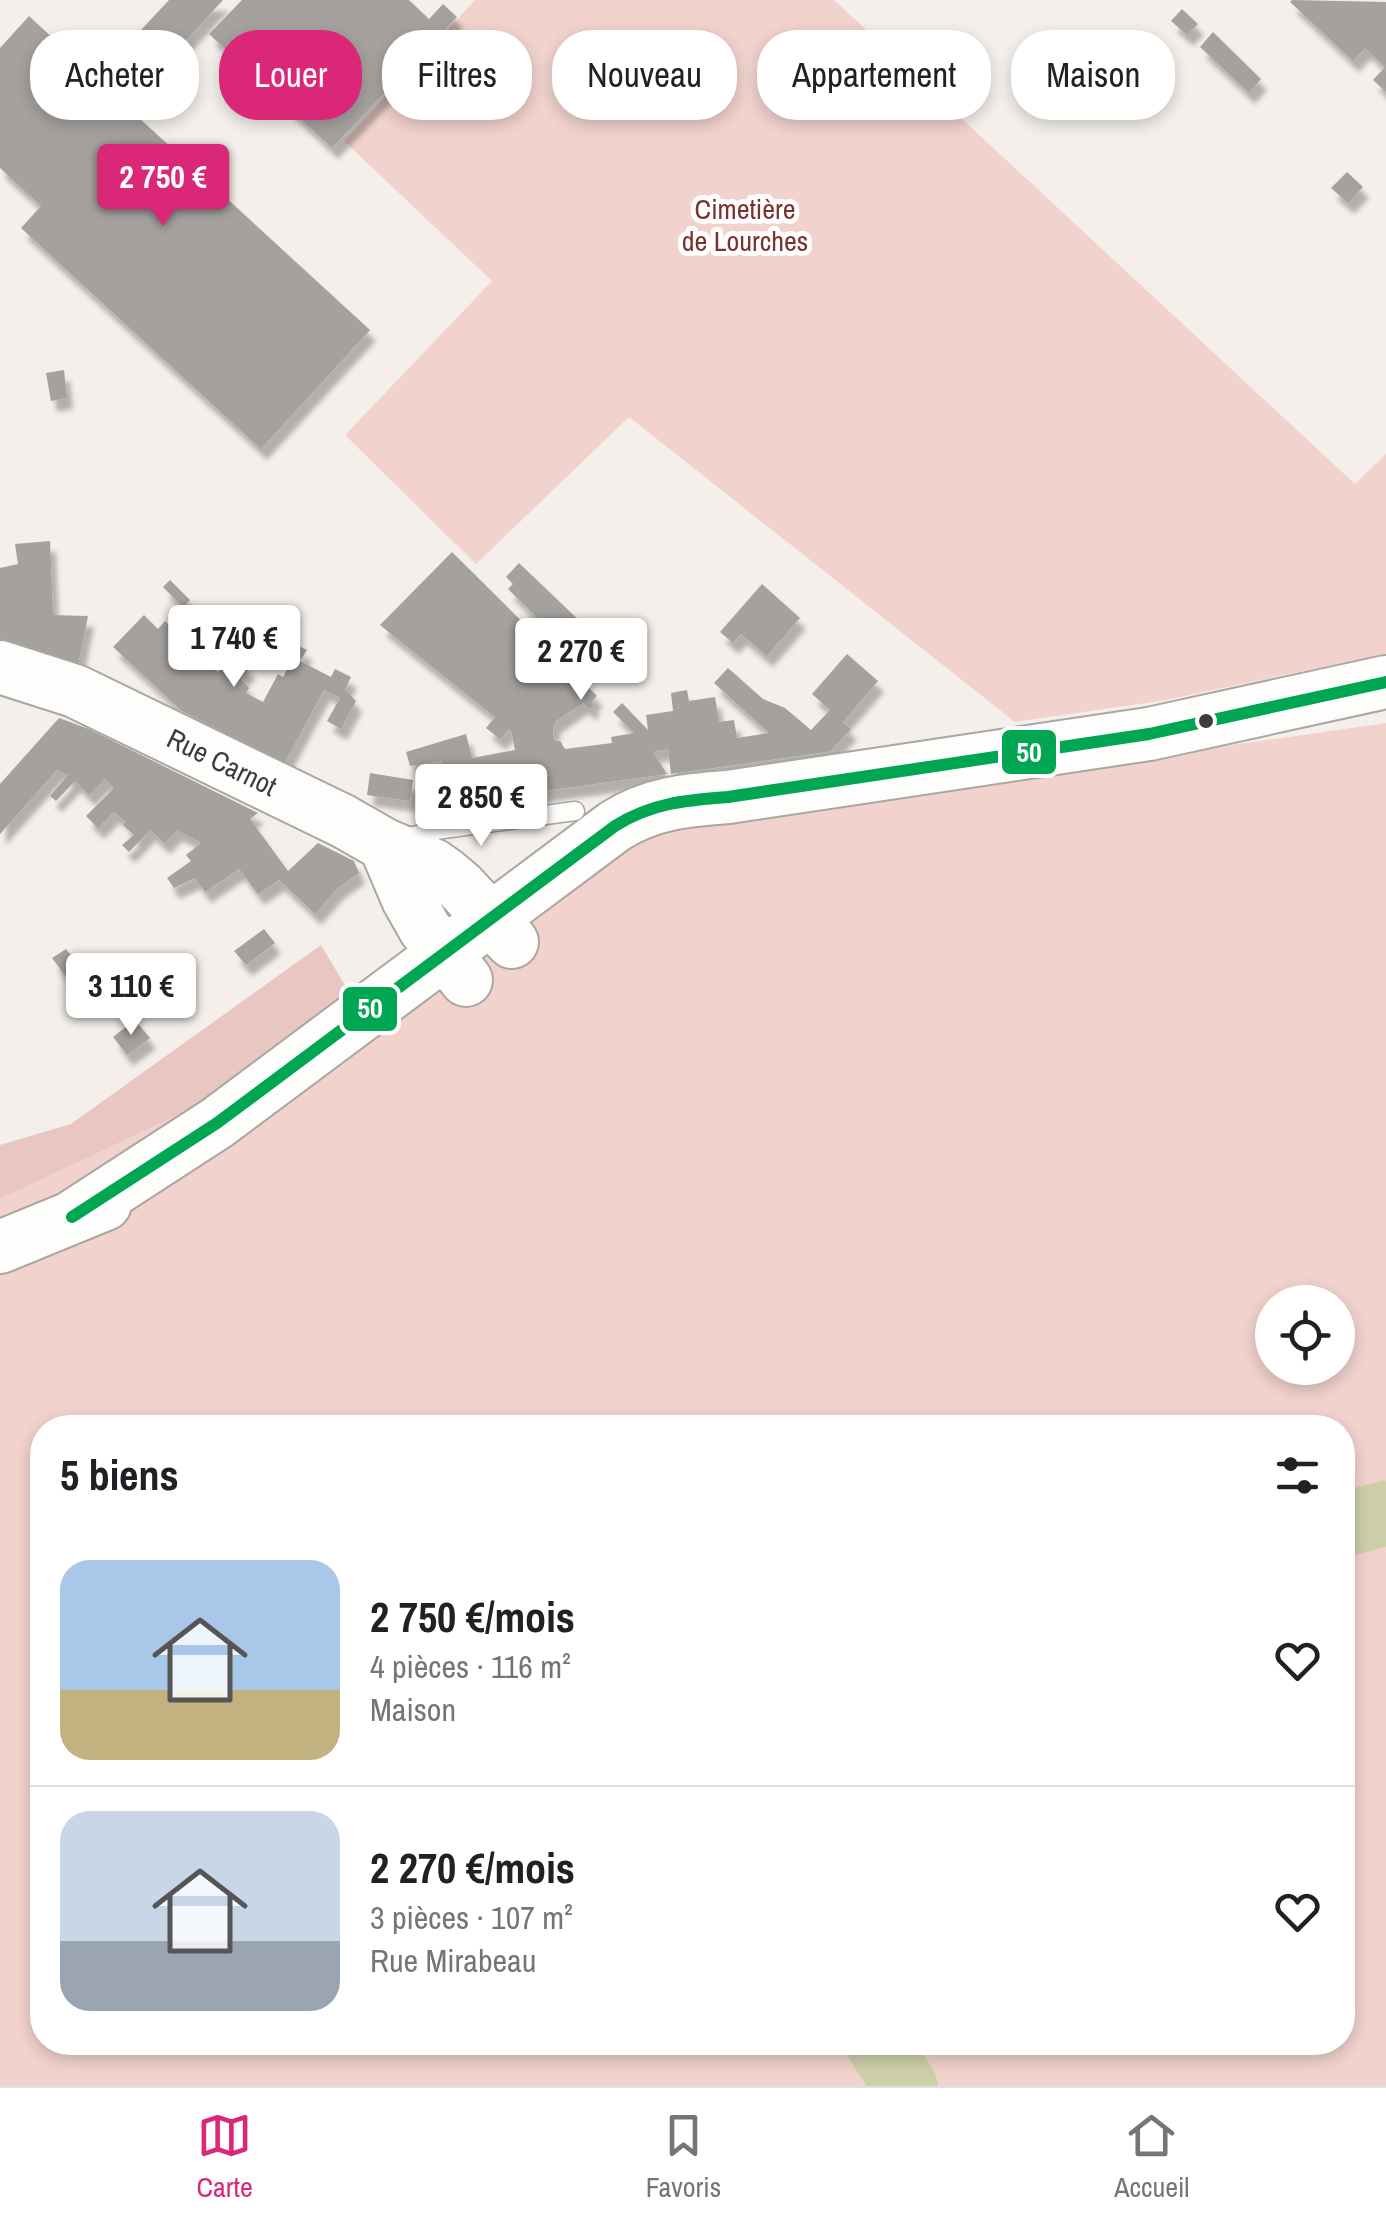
<!DOCTYPE html>
<html lang="fr">
<meta charset="utf-8">
<style>
:root{--surface:#fff;--page:#f2f2f2;--text:#202124;--muted:#757577;--line:#e0e0e0;--accent:#db2777}
body{margin:0;font-family:"Archivo Narrow",sans-serif;background:var(--page);color:var(--text);height:100vh;display:flex;flex-direction:column;font-size:38px;white-space:nowrap}
*{box-sizing:border-box;margin:0}
p{font-size:32px;color:var(--muted)}
.icon{flex:none;width:55px;height:55px;fill:none;stroke:currentColor;stroke-width:2;stroke-linecap:round;stroke-linejoin:round}
.map{position:relative;flex:1;overflow:hidden}
.side{position:absolute;left:30px;top:1415px;width:1325px;height:640px;display:flex;flex-direction:column;background:var(--surface);border-radius:40px;box-shadow:0 5px 15px #0003}
.side>*{flex:none}
.hud{position:absolute;left:30px;top:30px;width:1328px;height:90px;display:flex;gap:20px}
.buttons{position:absolute;left:1255px;top:1285px;display:grid;gap:20px}
.buttons a{display:grid;place-items:center;width:100px;height:100px;border-radius:50%;background:var(--surface);box-shadow:0 5px 15px #0003;font-size:50px}
.price{position:absolute;translate:-50% -85px;padding:0 22px;border-radius:10px;background:#fff;color:#222;font-size:32px;line-height:65px;filter:drop-shadow(0 2px 5px #0008)}
.price::after{content:'';position:absolute;left:50%;top:60px;width:30px;height:22px;margin-left:-15px;background:inherit;clip-path:polygon(0 0,100% 0,50% 100%)}
.price.current{background:var(--accent);color:#fff}
ul{padding:0;list-style:none}
li{display:flex;align-items:center;gap:30px;height:250px;padding:0 30px}
li+li{border-top:2px solid var(--line)}
li span{display:grid;place-items:center;flex:none;width:280px;height:200px;border-radius:30px;color:#555}
li>.icon{margin-inline-start:auto}
span .icon{width:120px;height:120px;fill:#fffc;stroke-width:1}
li b{font-size:42px}
h2{display:flex;justify-content:space-between;align-items:center;height:120px;padding:0 30px;font-size:42px}
.chip{padding:0 35px;border-radius:40px;background:var(--surface);box-shadow:0 5px 15px #0003;font-size:35px;line-height:90px}
.chip.current{background:var(--accent);color:#fff}
.dock{display:flex;justify-content:space-around;align-items:center;height:140px;border-top:2px solid var(--line);background:var(--surface);font-size:28px;color:var(--muted)}
.dock a{display:grid;justify-items:center;gap:5px}
.dock .current{color:var(--accent)}
.map>svg:first-child{display:block}
.green{fill:#f1d2cd;fill-rule:evenodd}
.forest{fill:#e9c6c1}
.lines{fill:none;stroke-linecap:round;stroke-linejoin:round}
.river{stroke:#cdcfa8;stroke-width:65}
.building{fill:#a5a19e;filter:url(#shadow)}
.lane-casing{stroke:#aaa6a2;stroke-width:21}
.secondary-casing{stroke:#aaa6a2;stroke-width:56}
.lane{stroke:#fdfdfc;stroke-width:18}
.secondary{stroke:#fdfdfc;stroke-width:52}
.bus-1-casing{stroke:#fefefe;stroke-width:20}
.bus-1{stroke:#00a651;stroke-width:12}
.bus-dot{fill:#3f3b38;stroke:#fefefe;stroke-width:4}
.labels{text-anchor:middle;stroke-width:10;stroke-linejoin:round;paint-order:stroke}
.park-label{font-size:28px;fill:#79322f;stroke:#fefefe}
.street-label{font-size:28px;fill:#3f3b38;stroke:#fefefe}
.line-badge{stroke:#fefefe;stroke-width:4}
.badge-label{font-size:28px;text-anchor:middle;font-weight:bold;fill:#fff}
</style>
<div class="map">
<svg width="1386" height="2086" viewBox="0 0 1386 2086">
<defs>
<filter id="shadow"><feDropShadow dx="6" dy="11" stdDeviation="2.5" flood-color="#0004"/></filter>
</defs>
<rect width="100%" height="100%" fill="#f4efea"/>
<!-- green -->
<path class="green" d="M475,0h359l521,484 31,-30v200l-226,47 -145,21 -386,-305 -153,147 -131,-129 147,-154 -148,-140z
M1386,723v1363h-1386v-887l191,-90 365,-252 175,-40zM1272,1302h66v66h-66zM42,1428h1300v614h-1300z"/>
<!-- forest -->
<path class="forest" d="M321,945l31,52 -161,112 -191,90v-54l71,-21z"/>
<g class="lines">
<!-- river -->
<path class="river" d="M1342,1525l44,-12
M877,2042l28,44"/>
</g>
<!-- building -->
<path class="building" d="M169,0h54l-97,106 244,224 -109,119 -240,-221 20,-22 -41,-38v-120l29,-32 67,62z
M242,0h167l20,19 14,-15 14,13 -125,131 -123,-114z
M1292,0l94,2v90l-13,-12 12,-13 -20,-19 -12,13 -63,-59z
M1182,9l16,15 -11,11 -16,-14z
M1213,32l48,47 -12,14 -49,-46z
M936,36l25,23 -11,11 -25,-23z
M1347,172l16,15 -15,16 -17,-15z
M64,370l3,28 -16,3 -5,-28z
M50,541l3,74 35,1 -10,49 -75,-13 -3,-14v-70l18,-4 -3,-20z
M452,552l145,144 -6,6 3,3 -4,4 -7,-6 -28,19 -2,10 1,9h6l5,8 47,-6 -1,-6 23,-4 -21,-21 9,-9 26,27 -2,-15 27,-4 -2,-18 16,-3 2,11 26,-4 4,25 15,-2 3,18 32,-5 -55,-50 14,-15 35,31 22,9 26,22 19,-20 -18,-16 35,-40 31,27 -35,41 8,7 -19,20 2,2 -163,23 -3,-25 -15,3 14,22 -217,30 -8,-43 -32,5 -4,-14 60,-18 6,24 43,-8 -4,-20 -2,-1 -9,10 -14,-11 9,-11 -115,-92z
M519,563l67,64 -12,12 11,11 -7,8 -70,-69 5,-5 -7,-7z
M170,580l20,20 -7,7 -20,-20z
M762,584l38,34 -33,38 -26,-22 -8,9 -13,-11z
M144,615l14,14 7,-8 53,51 3,-4 -2,-2 17,-18 7,8 -3,3 10,9 -10,10 9,10 -3,5 17,9 15,-28 5,3 16,-31 8,4 -7,11 31,16 4,-8 16,8 -6,12 11,12 -15,28 -14,-8 13,-23 -16,-8 -40,74 -102,-53 -69,-64z
M59,718l30,11 169,84 -8,6 38,52 30,-28 36,18 5,12 -21,15 -23,26 -36,-34 -21,14 -19,-25 -34,23 -10,-14 -21,10 -7,-10 24,-17 -5,-6 15,-12 -24,-13 -13,13 -14,-13 -21,22 -7,-7 12,-10 -11,-10 3,-3 -12,-10 -16,16 -12,-12 28,-28 -9,-9 -16,16 -14,-14 -19,20 -6,-5 18,-21 -11,-5 -57,64v-50z
M370,773l43,7 -3,21 -43,-6z
M264,929l11,14 -29,22 -12,-14z
M66,949l34,43 -15,10 -33,-44z
M135,1020l15,18 -23,17 -14,-18z"/>
<g class="lines">
<defs>
<path id="lane" d="M403,839l33,-9 139,-19"/>
<path id="secondary" d="M0,667l75,24 268,130 42,24 48,20 14,10 13,11 52,56
M385,845l23,54 17,30 41,51
M72,1217l145,-94 398,-297c36,-23 72,-26 113,-29l421,-63 237,-52
M0,1247l105,-43"/>
</defs>
<!-- lane casing -->
<use href="#lane" class="lane-casing"/>
<!-- secondary casing -->
<use href="#secondary" class="secondary-casing"/>
<!-- lane -->
<use href="#lane" class="lane"/>
<!-- secondary -->
<use href="#secondary" class="secondary"/>
<defs>
<path id="bus-1" d="M72,1217l145,-94 398,-297c36,-23 72,-26 113,-29l421,-63 237,-52"/>
</defs>
<!-- bus-1 casing -->
<use href="#bus-1" class="bus-1-casing"/>
<!-- bus-1 -->
<use href="#bus-1" class="bus-1"/>
</g>
<!-- markers -->
<circle class="bus-dot" cx="1206" cy="721" r="9"/>
<g class="labels">
<!-- park labels -->
<g class="park-label">
<text x="745" y="219">Cimetière<tspan x="745" dy="32">de Lourches</tspan></text>
</g>
<!-- street labels -->
<g class="street-label">
<text transform="translate(222 762) rotate(26)" y="10">Rue Carnot</text>
</g>
</g>
<g class="line-badge">
<rect x="1000" y="728" width="58" height="48" rx="10" fill="#00a651"/>
<rect x="341" y="985" width="58" height="48" rx="10" fill="#00a651"/>
</g>
<g class="badge-label">
<text x="1029" y="762">50</text>
<text x="370" y="1018">50</text>
</g>
</svg>
<div class="buttons">
<a><svg class="icon" aria-label="locate" viewBox="0 0 24 24"><circle cx="12" cy="12" r="6"/><path d="M12 2v4M12 18v4M2 12h4M18 12h4"/></svg></a>
</div>
<b class="price current" style="left:163px;top:229px">2 750 €</b>
<b class="price" style="left:234px;top:690px">1 740 €</b>
<b class="price" style="left:581px;top:703px">2 270 €</b>
<b class="price" style="left:481px;top:849px">2 850 €</b>
<b class="price" style="left:131px;top:1038px">3 110 €</b>
<div class="hud">
<a class="chip">Acheter</a>
<a class="chip current">Louer</a>
<a class="chip">Filtres</a>
<a class="chip">Nouveau</a>
<a class="chip">Appartement</a>
<a class="chip">Maison</a>
</div>
<section class="side">
<h2>5 biens<svg class="icon" aria-label="filters" viewBox="0 0 24 24"><path d="M4 7h16M4 17h16"/><circle cx="9" cy="7" r="2"/><circle cx="15" cy="17" r="2"/></svg></h2>
<ul>
<li><span style="background:linear-gradient(#a9c7e8 65%,#c2b280 0)"><svg class="icon" aria-label="home" viewBox="0 0 24 24"><path d="M3 11l9-7 9 7M6 9v11h12V9"/></svg></span><div><b>2 750 €/mois</b><p>4 pièces · 116 m²</p><p>Maison</p></div><svg class="icon" aria-label="heart" viewBox="0 0 24 24"><path d="M12 20l-8-8c-3-5 5-10 8-4 3-6 11-1 8 4z"/></svg></li>
<li><span style="background:linear-gradient(#c9d6e8 65%,#9aa5b1 0)"><svg class="icon" aria-label="home" viewBox="0 0 24 24"><path d="M3 11l9-7 9 7M6 9v11h12V9"/></svg></span><div><b>2 270 €/mois</b><p>3 pièces · 107 m²</p><p>Rue Mirabeau</p></div><svg class="icon" aria-label="heart" viewBox="0 0 24 24"><path d="M12 20l-8-8c-3-5 5-10 8-4 3-6 11-1 8 4z"/></svg></li>
</ul>
</section>
</div>
<nav class="dock">
<a class="current"><svg class="icon" aria-label="map" viewBox="0 0 24 24"><path d="M3 6l6-2 6 2 6-2v14l-6 2-6-2-6 2zM9 4v14M15 6v14"/></svg>Carte</a>
<a><svg class="icon" aria-label="saved" viewBox="0 0 24 24"><path d="M7 4h10v16l-5-4-5 4z"/></svg>Favoris</a>
<a><svg class="icon" aria-label="home" viewBox="0 0 24 24"><path d="M3 11l9-7 9 7M6 9v11h12V9"/></svg>Accueil</a>
</nav>
